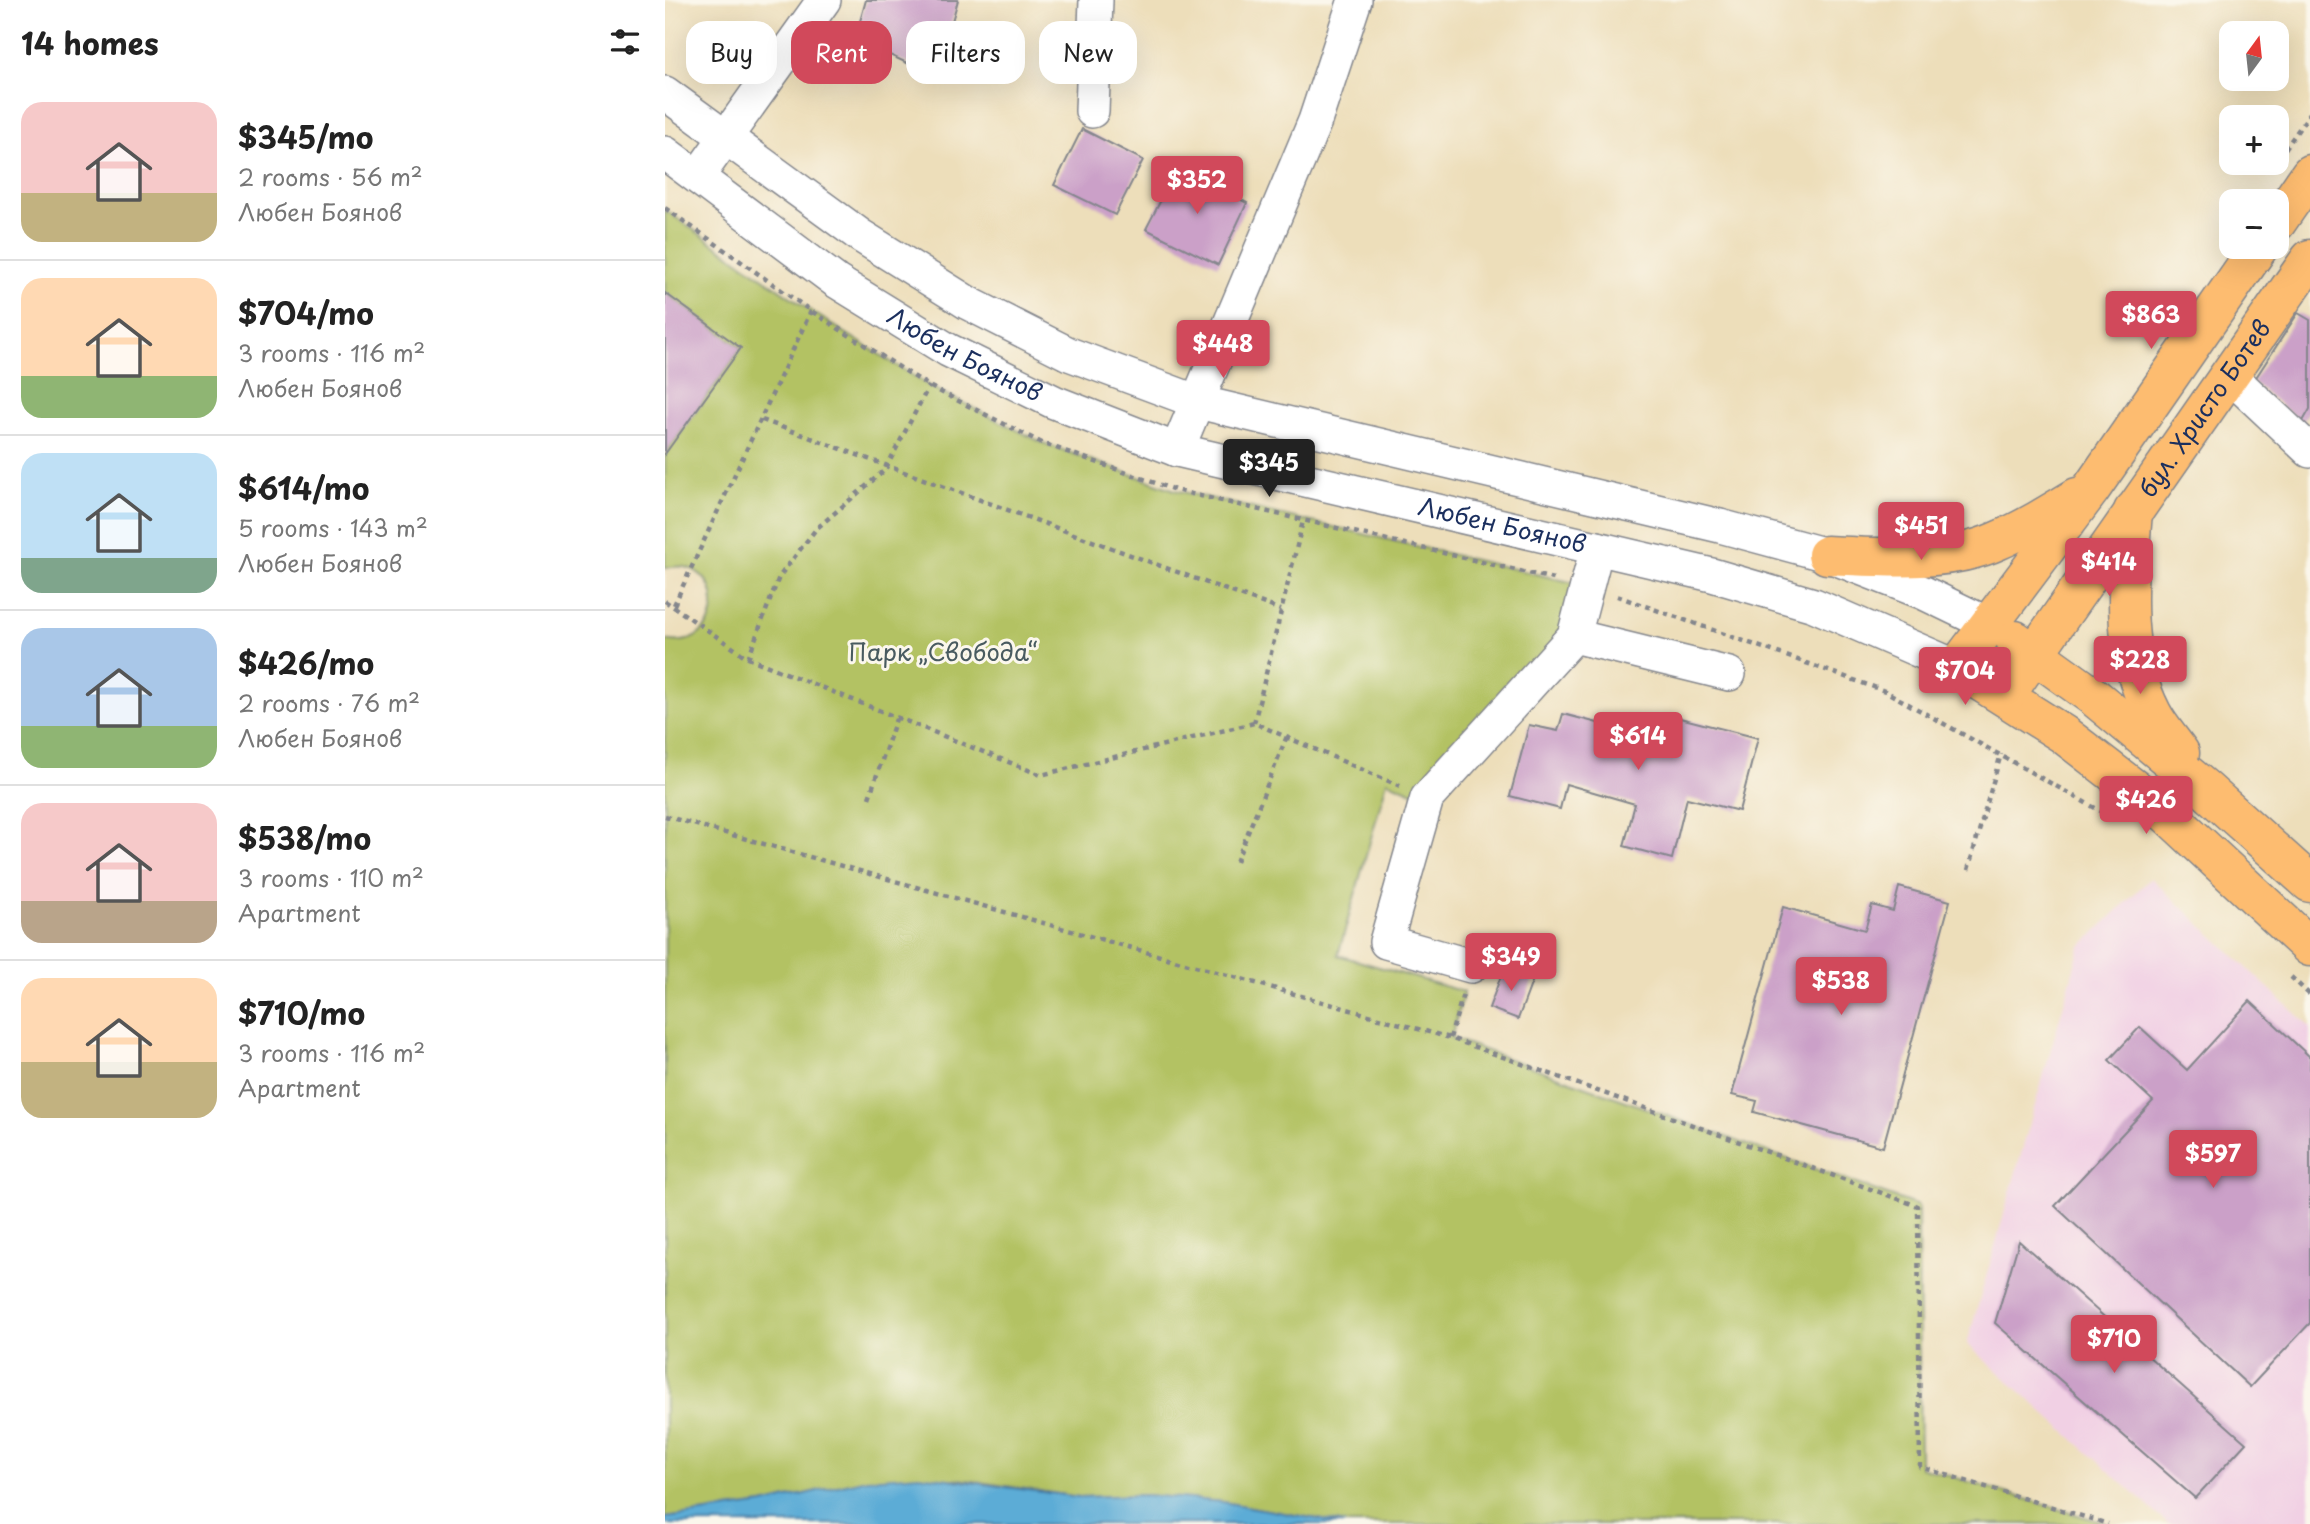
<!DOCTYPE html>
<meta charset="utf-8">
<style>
:root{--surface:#fff;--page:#f2f2f2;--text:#222;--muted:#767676;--line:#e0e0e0;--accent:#d1495b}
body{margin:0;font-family:"Playpen Sans",sans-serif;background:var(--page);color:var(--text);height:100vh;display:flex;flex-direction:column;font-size:26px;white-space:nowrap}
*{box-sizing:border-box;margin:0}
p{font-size:23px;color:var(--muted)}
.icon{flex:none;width:38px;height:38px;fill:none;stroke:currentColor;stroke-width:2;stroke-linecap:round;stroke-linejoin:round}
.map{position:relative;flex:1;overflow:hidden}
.sheet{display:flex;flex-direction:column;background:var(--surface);width:665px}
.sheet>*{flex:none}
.guide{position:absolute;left:21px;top:21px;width:665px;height:63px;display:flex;gap:14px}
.needle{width:46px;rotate:15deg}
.buttons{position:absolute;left:1554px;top:21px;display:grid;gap:14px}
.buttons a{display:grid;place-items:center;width:70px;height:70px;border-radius:14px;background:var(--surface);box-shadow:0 7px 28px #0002;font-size:35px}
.price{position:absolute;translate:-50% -60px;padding:0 16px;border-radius:7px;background:var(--accent);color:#fff;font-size:23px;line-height:46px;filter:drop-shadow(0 2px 4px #0008)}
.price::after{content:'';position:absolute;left:50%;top:42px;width:21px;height:16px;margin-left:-10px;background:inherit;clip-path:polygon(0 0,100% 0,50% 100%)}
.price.current{background:#222;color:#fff}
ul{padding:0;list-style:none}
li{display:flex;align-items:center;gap:21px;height:175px;padding:0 21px}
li+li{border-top:2px solid var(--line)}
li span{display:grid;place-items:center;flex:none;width:196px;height:140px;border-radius:21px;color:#555}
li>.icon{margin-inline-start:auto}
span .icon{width:84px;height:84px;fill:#fffc;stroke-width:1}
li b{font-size:30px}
h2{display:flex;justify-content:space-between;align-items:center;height:84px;padding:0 21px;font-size:30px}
.chip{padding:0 24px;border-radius:21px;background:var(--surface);box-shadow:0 7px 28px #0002;font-size:24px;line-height:63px}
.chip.current{background:var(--accent);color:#fff}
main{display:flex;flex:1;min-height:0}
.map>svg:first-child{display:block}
.built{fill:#f1d0e4}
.green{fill:#b3c264;stroke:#677861;stroke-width:2}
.water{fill:#5cacd6;stroke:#3c6e9a;stroke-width:2}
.building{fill:#cba0c8}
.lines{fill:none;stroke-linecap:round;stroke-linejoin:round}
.minor-casing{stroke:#84868c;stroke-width:36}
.major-casing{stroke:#84868c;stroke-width:41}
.path{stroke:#84868c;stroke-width:4.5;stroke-dasharray:5 5;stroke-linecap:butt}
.minor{stroke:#fff;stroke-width:33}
.major{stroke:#fdbc70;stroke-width:38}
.labels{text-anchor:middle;stroke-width:6;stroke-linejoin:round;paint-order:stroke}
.street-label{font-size:24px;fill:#1b2f5e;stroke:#fbf7ec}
.park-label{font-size:24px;fill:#495b60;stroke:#fbf7ec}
</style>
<main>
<section class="sheet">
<h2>14 homes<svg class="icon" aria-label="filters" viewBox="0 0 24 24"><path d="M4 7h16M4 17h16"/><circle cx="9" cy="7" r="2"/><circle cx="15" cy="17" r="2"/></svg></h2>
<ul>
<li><span style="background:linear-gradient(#f6c9c9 65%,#c2b280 0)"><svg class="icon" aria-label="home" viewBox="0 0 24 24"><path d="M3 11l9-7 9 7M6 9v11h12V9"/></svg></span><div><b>$345/mo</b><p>2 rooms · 56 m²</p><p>Любен Боянов</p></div></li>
<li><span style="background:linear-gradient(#ffd9b3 70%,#8fb573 0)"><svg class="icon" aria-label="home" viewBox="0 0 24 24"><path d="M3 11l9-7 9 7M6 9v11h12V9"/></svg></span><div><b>$704/mo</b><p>3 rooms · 116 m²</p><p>Любен Боянов</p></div></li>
<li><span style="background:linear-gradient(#bfe0f5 75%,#7fa58c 0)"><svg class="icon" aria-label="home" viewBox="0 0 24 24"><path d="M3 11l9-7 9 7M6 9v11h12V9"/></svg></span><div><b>$614/mo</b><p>5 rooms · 143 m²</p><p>Любен Боянов</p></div></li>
<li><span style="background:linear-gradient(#a9c7e8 70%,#8fb573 0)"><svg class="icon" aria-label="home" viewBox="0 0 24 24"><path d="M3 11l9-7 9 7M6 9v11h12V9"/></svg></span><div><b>$426/mo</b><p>2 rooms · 76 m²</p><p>Любен Боянов</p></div></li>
<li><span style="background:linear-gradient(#f6c9c9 70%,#b9a48a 0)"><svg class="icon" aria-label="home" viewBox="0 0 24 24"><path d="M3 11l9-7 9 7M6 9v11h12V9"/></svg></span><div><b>$538/mo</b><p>3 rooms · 110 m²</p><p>Apartment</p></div></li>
<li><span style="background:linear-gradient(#ffd9b3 60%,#c2b280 0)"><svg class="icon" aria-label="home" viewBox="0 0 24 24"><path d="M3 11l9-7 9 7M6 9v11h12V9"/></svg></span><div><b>$710/mo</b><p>3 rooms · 116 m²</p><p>Apartment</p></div></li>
</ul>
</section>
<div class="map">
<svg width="1645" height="1524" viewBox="0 0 1645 1524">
<rect width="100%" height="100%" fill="#fbf7ec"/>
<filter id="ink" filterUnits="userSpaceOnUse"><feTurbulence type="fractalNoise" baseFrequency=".0143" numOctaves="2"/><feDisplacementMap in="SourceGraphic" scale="14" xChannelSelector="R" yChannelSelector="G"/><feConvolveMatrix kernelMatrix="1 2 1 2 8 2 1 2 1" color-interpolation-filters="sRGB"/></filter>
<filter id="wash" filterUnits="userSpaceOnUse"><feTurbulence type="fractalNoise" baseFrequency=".00686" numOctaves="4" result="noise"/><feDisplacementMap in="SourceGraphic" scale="28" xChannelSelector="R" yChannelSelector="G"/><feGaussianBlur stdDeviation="1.57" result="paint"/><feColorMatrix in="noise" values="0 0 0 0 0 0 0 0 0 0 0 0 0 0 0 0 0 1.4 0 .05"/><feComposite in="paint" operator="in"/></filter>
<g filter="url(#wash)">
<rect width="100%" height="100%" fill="#eddeba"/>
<!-- built -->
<path class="built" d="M1486,878l159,149v497h-142l-201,-180 113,-397z"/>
<!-- green -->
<path class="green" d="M0,210l146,101 118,75 114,57 132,47 412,96 -13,50 -147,162 -40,-17 -49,174 126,37 -13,46 467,168 2,261 188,57h-763l-122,-22 -77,-7 -67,2 -119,-18h-93l-104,25 -98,14v-878c64,14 64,-87 0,-72v-114l76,-106 -76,-55z"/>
<!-- water -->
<path class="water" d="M254,1475l160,22 67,-2 77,7 122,22h-680v-6l98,-14 104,-25z"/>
<g id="blocks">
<!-- building -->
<path class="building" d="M201,0h92l-11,39 -18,-5 -9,35 -65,-30z
M417,129l61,31 -28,55 -61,-30z
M513,167l69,36 -29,62 -72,-36z
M0,293l76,55 -76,106z
M1633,313l12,7v89l-8,14 -49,-41z
M898,714l81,21 3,-9 28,8 5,-16 78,20 -19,73 -52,-13 -15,61 -48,-13 11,-42 -69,-20 -6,25 -50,-13 19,-71 29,6z
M1234,887l51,14 -67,246 -129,-35 3,-11 -25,-6 51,-188 82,23 7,-25 21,6z
M839,968l29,11 -15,40 -29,-11z
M1585,1001l60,56v266l-60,64 -195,-181 98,-105 -44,-41 31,-33 47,43z
M1354,1241l227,202 -51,55 -200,-175z"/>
</g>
</g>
<g filter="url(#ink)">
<use href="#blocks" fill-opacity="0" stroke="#84868c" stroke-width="2"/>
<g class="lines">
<defs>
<g id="minor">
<path d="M0,93l196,143 107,67 101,51 129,48 522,124 107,29 97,38 66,32"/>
<path d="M427,111l4,-111"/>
<path id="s1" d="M0,153l171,128 112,69 106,52 123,48 535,125 102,30 143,62"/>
<path d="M33,176l126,-176"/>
<path d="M1564,375l81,76"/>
<path d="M512,450l138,-329 40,-121"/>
<path d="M932,548l-23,88 155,38"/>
<path d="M806,966l-85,-24 41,-144 147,-162"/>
</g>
<g id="major">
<path d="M1612,222l33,-48"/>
<path d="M1594,247l-168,242 -134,178 106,67 104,80 143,133"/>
<path d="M1468,511c-5,68 -14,138 19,202 7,14 19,27 28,40"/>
<path d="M1162,555c55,2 119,9 170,-14 28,-12 54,-28 80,-44"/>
<path d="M1350,640l79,57 111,92 105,94"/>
<path id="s2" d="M1340,696l305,-437"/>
</g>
</defs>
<!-- minor casing -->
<use href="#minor" class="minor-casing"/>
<!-- major casing -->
<use href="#major" class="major-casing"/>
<!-- path -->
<path class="path" d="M1620,149l25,-36
M0,208l146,103 118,75 113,57 133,47 383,90
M97,420l519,190
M952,596l268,95 221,123
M0,601l83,57 293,117 213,-52 146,63
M9,605l137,-294
M83,658l31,-81 37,-48 69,-59 44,-84
M589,723l49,-202
M204,798l27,-79
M0,816l785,222 468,168 2,261 188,57
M571,862l51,-126
M1303,870l33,-116
M1626,977l19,18
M785,1038l13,-44"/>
<!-- minor -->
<use href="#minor" class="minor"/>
<!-- major -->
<use href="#major" class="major"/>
</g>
</g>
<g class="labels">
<!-- street labels -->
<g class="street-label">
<text dy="8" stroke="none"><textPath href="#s1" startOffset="362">Любен Боянов</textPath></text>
<text dy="8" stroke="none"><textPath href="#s2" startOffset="350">бул. Христо Ботев</textPath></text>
<text dy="8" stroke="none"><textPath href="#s1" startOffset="929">Любен Боянов</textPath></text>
</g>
<!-- park labels -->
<g class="park-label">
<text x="278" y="661">Парк „Свобода“</text>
</g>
</g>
</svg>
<div class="buttons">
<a><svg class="needle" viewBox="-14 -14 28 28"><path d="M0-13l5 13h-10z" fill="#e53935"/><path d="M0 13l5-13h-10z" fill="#767676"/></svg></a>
<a>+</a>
<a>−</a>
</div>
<b class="price" style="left:532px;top:216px">$352</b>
<b class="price" style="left:1486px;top:351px">$863</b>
<b class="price" style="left:558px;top:380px">$448</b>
<b class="price current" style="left:604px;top:499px">$345</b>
<b class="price" style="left:1256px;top:562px">$451</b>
<b class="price" style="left:1444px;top:598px">$414</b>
<b class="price" style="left:1475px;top:696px">$228</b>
<b class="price" style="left:1300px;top:707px">$704</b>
<b class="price" style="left:973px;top:772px">$614</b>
<b class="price" style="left:1481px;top:836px">$426</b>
<b class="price" style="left:846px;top:993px">$349</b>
<b class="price" style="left:1176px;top:1017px">$538</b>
<b class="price" style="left:1548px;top:1190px">$597</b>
<b class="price" style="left:1449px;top:1375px">$710</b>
<div class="guide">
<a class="chip">Buy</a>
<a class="chip current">Rent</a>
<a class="chip">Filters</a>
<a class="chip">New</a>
</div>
</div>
</main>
